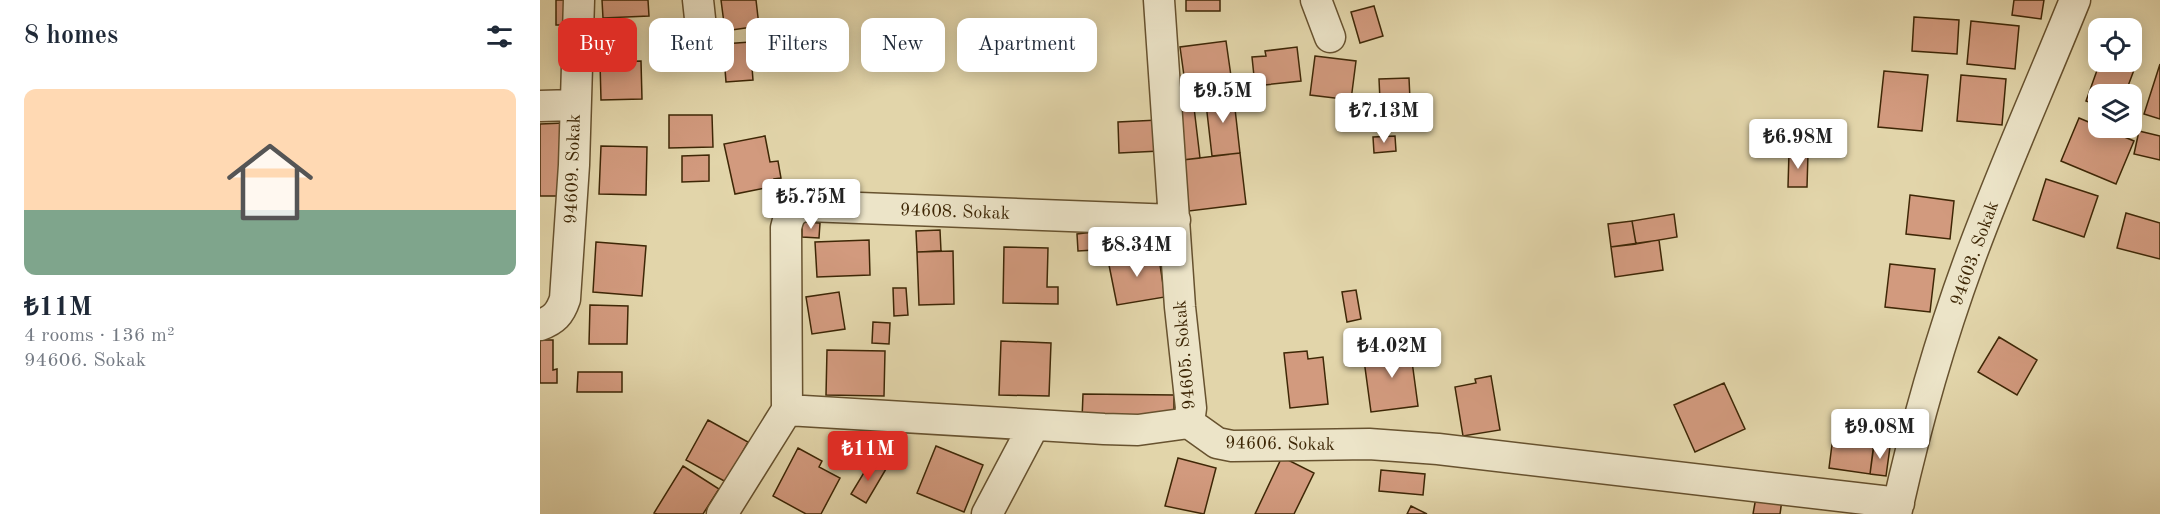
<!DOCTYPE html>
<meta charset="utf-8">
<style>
:root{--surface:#fff;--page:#f2f2f3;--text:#1f2937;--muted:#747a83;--accent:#d93025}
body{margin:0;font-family:"Old Standard TT",serif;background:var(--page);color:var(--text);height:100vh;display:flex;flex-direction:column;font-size:22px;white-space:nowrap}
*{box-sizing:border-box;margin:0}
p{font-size:20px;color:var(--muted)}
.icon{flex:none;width:33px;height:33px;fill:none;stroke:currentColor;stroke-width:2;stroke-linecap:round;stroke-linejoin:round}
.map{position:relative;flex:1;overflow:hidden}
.drawer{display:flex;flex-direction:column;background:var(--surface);width:540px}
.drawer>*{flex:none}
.top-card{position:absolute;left:18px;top:18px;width:570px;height:54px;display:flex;gap:12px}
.buttons{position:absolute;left:1548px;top:18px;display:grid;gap:12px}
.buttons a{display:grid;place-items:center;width:54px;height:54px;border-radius:12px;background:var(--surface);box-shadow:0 3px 15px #0003;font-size:30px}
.price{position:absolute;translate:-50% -51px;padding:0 14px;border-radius:6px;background:#fff;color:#222;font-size:20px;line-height:39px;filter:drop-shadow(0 2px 3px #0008)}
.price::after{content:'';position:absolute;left:50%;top:36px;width:18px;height:14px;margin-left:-9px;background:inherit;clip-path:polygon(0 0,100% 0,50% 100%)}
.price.active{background:var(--accent);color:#fff}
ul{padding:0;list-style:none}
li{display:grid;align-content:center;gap:12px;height:318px;padding:0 24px}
li span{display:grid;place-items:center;height:186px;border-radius:12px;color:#555}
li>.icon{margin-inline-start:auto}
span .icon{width:108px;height:108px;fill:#fffc;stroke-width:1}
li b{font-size:26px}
h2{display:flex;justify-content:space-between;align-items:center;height:72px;padding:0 24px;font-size:26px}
.tag{padding:0 21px;border-radius:12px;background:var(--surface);box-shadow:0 3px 15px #0003;font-size:21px;line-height:54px}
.tag.active{background:var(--accent);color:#fff}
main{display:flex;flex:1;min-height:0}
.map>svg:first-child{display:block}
.building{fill:#d29a7e;stroke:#3e2706;stroke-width:1.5}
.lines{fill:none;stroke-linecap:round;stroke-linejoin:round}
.minor-casing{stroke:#67522f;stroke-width:33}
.minor{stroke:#ece4c8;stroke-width:30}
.labels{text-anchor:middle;stroke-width:4.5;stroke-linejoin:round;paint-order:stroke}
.street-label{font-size:18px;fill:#3e2706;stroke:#ece4c8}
</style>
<main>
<section class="drawer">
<h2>8 homes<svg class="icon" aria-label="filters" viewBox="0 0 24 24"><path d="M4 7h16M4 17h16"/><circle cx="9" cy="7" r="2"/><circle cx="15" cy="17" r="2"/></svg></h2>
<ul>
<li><span style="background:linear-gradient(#ffd9b3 65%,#7fa58c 0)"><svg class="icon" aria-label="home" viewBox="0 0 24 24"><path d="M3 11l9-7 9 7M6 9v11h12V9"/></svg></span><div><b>₺11M</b><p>4 rooms · 136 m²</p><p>94606. Sokak</p></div></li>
</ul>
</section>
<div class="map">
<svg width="1620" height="514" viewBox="0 0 1620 514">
<rect width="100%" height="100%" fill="#e2d5aa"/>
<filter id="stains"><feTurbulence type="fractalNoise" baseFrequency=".00333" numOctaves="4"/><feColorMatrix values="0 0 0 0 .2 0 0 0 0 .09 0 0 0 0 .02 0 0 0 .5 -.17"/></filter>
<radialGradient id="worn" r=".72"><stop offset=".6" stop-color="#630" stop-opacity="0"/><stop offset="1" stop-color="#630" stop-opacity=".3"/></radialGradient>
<!-- building -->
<path class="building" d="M16,0h15l1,25h-16z
M62,0h46l1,16 -46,2z
M181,0h35l3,26 -34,5z
M646,0h34v11h-34z
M1474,0h30l-3,19 -29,-4z
M834,6l9,30 -23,7 -9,-31z
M1374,17l45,3 -2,34 -45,-3z
M1431,21l48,5 -4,43 -48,-5z
M686,41l5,35 -46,7 -5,-36z
M210,42l3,38 -27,2 -3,-38z
M757,47l4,34 -46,5 -3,-29 14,-1 -1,-5z
M775,56l41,5 -5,39 -41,-5z
M101,61l1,38 -41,1 -1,-38z
M1560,62h10l24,8 -9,24h-27v11l-12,-4z
M1620,64v55l-16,-5z
M1344,71l44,4 -6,56 -44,-4z
M1421,75l45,4 -4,46 -45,-4z
M869,78l2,43 -30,1 -2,-43z
M693,91l7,62 -28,3 -7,-61z
M653,99l7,59 -17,2 -7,-59z
M129,115h43l1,32 -44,1z
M1539,118l55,23 -18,43 -55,-23z
M618,120l2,31 -41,2 -1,-31z
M24,123l2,73h-26v-72z
M1599,131l21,5v24l-26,-6z
M225,136l5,26 8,-1 3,17 -7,1 1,7 -40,8 -11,-50z
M855,136l1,15 -22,2 -1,-16z
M61,146l46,1 -1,48 -47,-1z
M1249,152l19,1 -1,34h-19z
M700,153l6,51 -57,7 -6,-51z
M169,155v26l-27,1v-26z
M1506,179l52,17 -14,41 -51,-17z
M1370,195l44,6 -4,38 -44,-5z
M1586,213l34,10v36l-43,-11z
M1134,214l3,23 -41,7 -4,-23z
M1092,221l4,23 -25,3 -3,-23z
M262,222l18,1 -1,15 -17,-1z
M400,230l1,21 -24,1 -1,-21z
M553,232l1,18 -16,1 -1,-17z
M329,240l1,35 -53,2 -2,-35z
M1119,240l4,30 -48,7 -4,-30z
M56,242l50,4 -4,50 -49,-4z
M464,247l44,1 -1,39h11v17l-55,-1z
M413,251l1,53 -35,1 -2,-53z
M618,252l7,45 -48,8 -9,-45z
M1350,264l45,5 -5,43 -45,-5z
M353,288h13l2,27 -14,1z
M816,290l5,29 -14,3 -5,-30z
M299,292l6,37 -33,5 -6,-37z
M50,305l38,1 -1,38h-38z
M333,322l17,1 -1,21 -17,-1z
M1459,337l38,23 -20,35 -39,-23z
M869,339l9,67 -47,6 -7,-52 23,-4 -1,-14z
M0,340h13v30l4,-1v14h-17z
M461,341l50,2 -2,53 -50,-1z
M287,350l58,1 -1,45 -58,-1z
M767,351l1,8 15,-2 5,47 -38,4 -6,-55z
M38,372h44v20h-45z
M951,376l9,54 -37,6 -8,-49 21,-4 -1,-4z
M1184,383l21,46 -50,23 -21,-47z
M543,394l91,1v24h-92z
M1296,413l41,5 -7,56 -41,-6z
M168,420l40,22 -22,40 -40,-22z
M1334,445l16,2 -4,29 -16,-2z
M396,446l47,19 -19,47 -47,-19z
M258,448l24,13 -3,6 21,11 -19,36h-15l-33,-18z
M742,457l32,16 -20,41h-39z
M638,458l38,10 -12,46 -39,-8z
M331,461l15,8 -20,34 -15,-9z
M143,466l36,23 -16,25h-46l-3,-1z
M841,470l44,4 -2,21 -44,-4z
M1216,497l26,3 -2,14h-27z
M871,506l16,8h-20z"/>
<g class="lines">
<defs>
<path id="minor" d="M158,0l4,37
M619,0l21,307 11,101 -2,15
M776,0l14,37
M0,106l34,-1
M0,325c14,-5 20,-11 25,-26l9,-134 5,-165
M247,410l-1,-182c3,-14 7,-20 21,-22l368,14
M182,514l65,-104 317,19 34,1 51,-7 28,20 15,3 137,-2 69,5 461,54
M447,514l47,-89
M1356,514c19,-86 43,-171 73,-253 32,-88 71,-174 106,-261"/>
</defs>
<!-- minor casing -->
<use href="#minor" class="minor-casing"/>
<!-- minor -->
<use href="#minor" class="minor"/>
</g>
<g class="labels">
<!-- street labels -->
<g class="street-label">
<text transform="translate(32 169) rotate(-88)" y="6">94609. Sokak</text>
<text transform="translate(415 211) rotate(2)" y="6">94608. Sokak</text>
<text transform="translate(1434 253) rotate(-70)" y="6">94603. Sokak</text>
<text transform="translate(644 355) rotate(-95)" y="6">94605. Sokak</text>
<text transform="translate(740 443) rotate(1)" y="6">94606. Sokak</text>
</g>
</g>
<rect width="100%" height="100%" filter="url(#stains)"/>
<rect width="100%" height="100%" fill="url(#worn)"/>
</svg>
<div class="buttons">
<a><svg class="icon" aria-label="locate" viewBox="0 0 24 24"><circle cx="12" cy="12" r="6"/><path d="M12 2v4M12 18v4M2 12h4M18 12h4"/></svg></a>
<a><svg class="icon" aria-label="layers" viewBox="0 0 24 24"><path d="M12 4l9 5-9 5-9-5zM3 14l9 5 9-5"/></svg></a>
</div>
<b class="price" style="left:683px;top:124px">₺9.5M</b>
<b class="price" style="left:844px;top:144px">₺7.13M</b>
<b class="price" style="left:1258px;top:170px">₺6.98M</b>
<b class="price" style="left:271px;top:230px">₺5.75M</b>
<b class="price" style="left:597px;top:278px">₺8.34M</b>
<b class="price" style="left:852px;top:379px">₺4.02M</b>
<b class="price" style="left:1340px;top:460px">₺9.08M</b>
<b class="price active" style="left:328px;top:482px">₺11M</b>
<div class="top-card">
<a class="tag active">Buy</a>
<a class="tag">Rent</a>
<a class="tag">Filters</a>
<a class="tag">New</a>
<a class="tag">Apartment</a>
</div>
</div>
</main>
